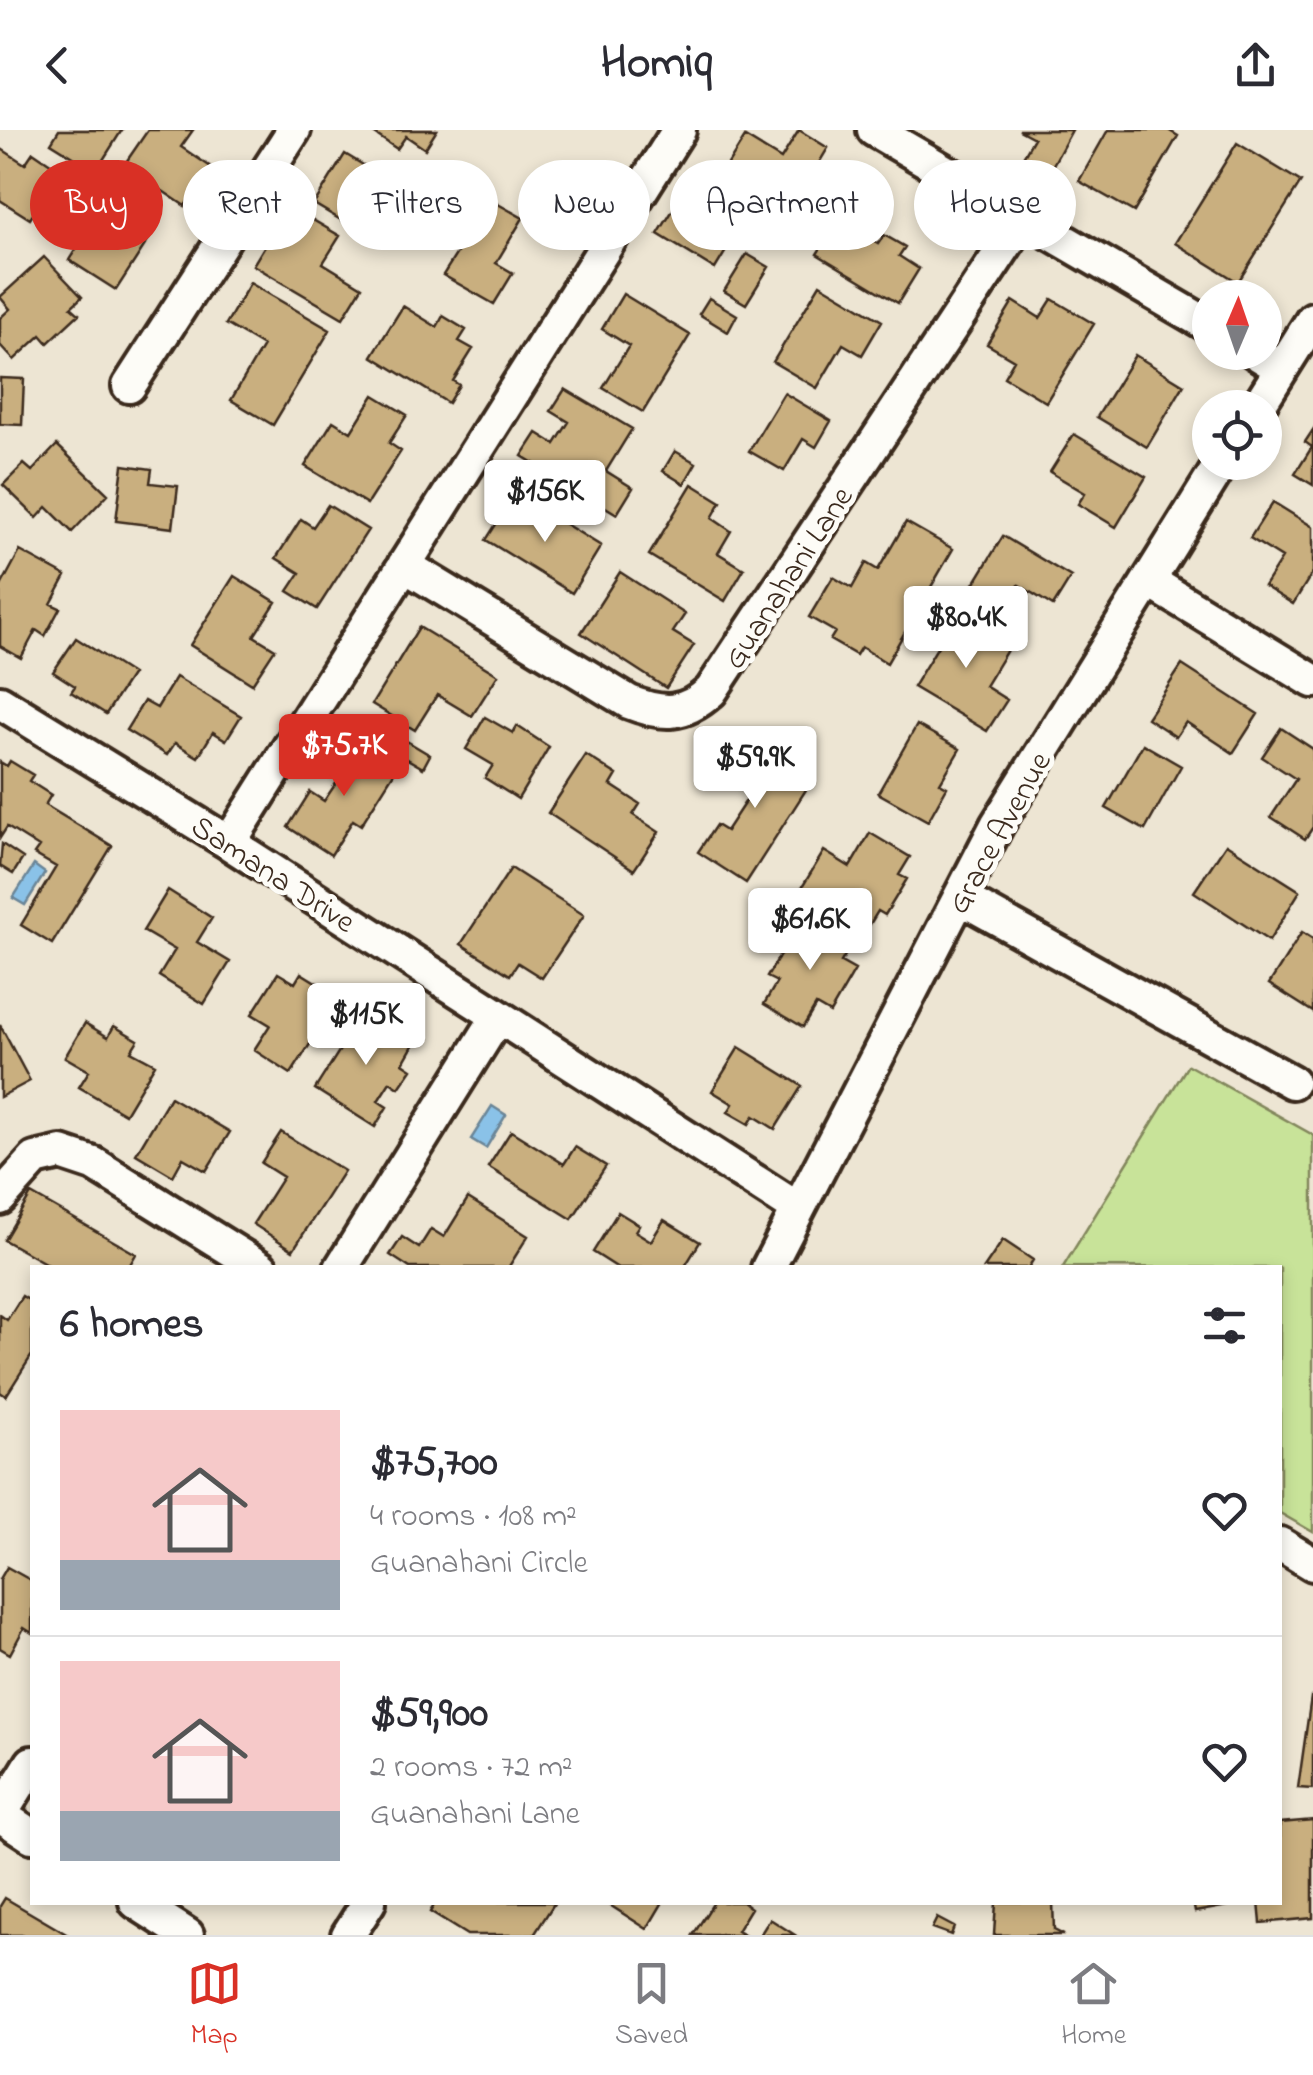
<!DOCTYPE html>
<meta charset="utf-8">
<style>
:root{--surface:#fff;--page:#f7f7f7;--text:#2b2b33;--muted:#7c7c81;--line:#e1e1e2;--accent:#d93025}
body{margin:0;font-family:"Indie Flower",sans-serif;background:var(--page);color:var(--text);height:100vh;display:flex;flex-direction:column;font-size:38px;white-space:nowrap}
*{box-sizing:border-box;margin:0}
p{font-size:32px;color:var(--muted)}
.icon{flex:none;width:55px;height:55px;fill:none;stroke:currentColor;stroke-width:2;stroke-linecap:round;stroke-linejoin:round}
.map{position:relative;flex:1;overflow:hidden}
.details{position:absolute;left:30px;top:1135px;width:1252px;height:640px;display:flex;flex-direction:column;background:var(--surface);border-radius:0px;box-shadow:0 5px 15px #0003}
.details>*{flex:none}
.top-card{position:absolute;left:30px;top:30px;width:1255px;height:90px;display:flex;gap:20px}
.needle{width:65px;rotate:2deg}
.buttons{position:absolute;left:1192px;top:150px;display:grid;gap:20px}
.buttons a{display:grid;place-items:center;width:90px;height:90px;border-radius:50%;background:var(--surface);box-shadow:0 5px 15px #0003;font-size:50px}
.price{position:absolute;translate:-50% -85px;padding:0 22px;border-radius:10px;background:#fff;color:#222;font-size:32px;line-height:65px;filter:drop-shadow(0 2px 5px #0008)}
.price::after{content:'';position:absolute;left:50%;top:60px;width:30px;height:22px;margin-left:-15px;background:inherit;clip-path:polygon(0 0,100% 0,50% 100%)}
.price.selected{background:var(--accent);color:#fff}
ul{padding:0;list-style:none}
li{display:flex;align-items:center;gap:30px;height:250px;padding:0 30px}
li+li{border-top:2px solid var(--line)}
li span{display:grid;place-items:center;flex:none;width:280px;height:200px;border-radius:0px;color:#555}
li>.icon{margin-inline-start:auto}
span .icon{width:120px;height:120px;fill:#fffc;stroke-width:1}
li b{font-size:42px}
h2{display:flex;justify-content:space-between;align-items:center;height:120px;padding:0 30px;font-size:42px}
.chip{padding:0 35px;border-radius:45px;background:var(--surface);box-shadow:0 5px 15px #0003;font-size:35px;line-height:90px}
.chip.selected{background:var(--accent);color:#fff}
header{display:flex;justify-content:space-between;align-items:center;height:130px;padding:0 30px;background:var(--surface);font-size:45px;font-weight:800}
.tab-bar{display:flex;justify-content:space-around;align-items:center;height:140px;border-top:2px solid var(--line);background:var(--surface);font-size:28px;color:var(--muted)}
.tab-bar a{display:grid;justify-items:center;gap:5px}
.tab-bar .selected{color:var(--accent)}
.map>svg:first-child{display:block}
.green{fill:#c8e399;stroke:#82865c;stroke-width:2.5}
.water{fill:#8ac2e8;stroke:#6a8597;stroke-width:2.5}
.building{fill:#c9af7f;stroke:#3b2a1e;stroke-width:2.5}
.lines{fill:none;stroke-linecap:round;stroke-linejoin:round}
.minor-casing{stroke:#3b2a1e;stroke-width:40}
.minor{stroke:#fdfcf7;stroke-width:32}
.labels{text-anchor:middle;stroke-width:10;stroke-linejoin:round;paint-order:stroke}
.street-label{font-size:32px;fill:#3b2a1e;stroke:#fdfcf7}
</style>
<header><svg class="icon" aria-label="back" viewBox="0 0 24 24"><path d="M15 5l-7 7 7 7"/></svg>Homiq<svg class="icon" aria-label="share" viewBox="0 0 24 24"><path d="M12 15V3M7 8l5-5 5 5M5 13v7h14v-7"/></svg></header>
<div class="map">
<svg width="1313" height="1805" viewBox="0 0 1313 1805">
<rect width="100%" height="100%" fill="#ede5d3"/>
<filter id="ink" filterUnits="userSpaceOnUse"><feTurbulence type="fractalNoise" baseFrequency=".01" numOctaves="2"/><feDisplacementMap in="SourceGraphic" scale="20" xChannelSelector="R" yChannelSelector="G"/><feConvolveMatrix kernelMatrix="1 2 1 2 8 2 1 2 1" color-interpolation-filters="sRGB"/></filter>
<g filter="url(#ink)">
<!-- green -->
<path class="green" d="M1188,935l125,70v397l-33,-19v-245l-217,-1z"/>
<!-- water -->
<path class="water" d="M34,735l11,8 -20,32 -12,-7z
M492,976l14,9 -20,33 -15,-9z"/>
<!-- building -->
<path class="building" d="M59,0h63l-26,41 -45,-28z
M148,0h45l-12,17 30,20 -26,39 -61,-41z
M369,0h68l-12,19 -19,-13 -9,13z
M799,0l29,18 -39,65 -66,-41 22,-35 36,22z
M1019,0h53l-23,42 -26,-15 11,-19z
M1108,0h60l10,6 -44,76 -55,-31z
M1237,13l64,39 -63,100 -63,-39z
M0,18l25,16 8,-12 28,19 -31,48 -30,-19z
M345,24l63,38 -30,50 -64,-38z
M108,68l48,30 -40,62 -47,-30z
M852,68l19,12 -13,22 20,12 6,-9 21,12 -6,9 20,13 -21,34 -81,-49z
M489,69l34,19 -27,45 17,10 -19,31 -51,-29 14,-22 -20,-11 18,-30 20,11z
M678,72l57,34 -20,33 -57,-35z
M289,76l51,30 -17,27 39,24 -19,31 -90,-53z
M747,124l22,13 -23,37 -22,-13z
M44,127l38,40 -11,10 8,7 -31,29 -7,-8 -27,25 -14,-15v-27l10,-9 -10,-12z
M250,153l80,47 -57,95 -42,-25 32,-54 -37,-22z
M820,154l62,37 -20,34 -19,-11 -26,44 -44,-26z
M623,164l67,41 -47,77 -40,-24 26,-42 -27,-17z
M709,168l28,17 -9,17 -29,-18z
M1052,169l42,25 -48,78 -42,-25 10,-17 -27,-16 26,-43 27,17z
M403,176l34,21 6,-11 23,14 -7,11 14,8 -20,32 6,4 -11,18 -76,-47z
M1135,225l49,30 -37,62 -50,-30z
M0,248l24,1 -2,46 -22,-1z
M565,259l67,40 -26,42 27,17 -16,26 -95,-58 15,-23 18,11 14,-22 -18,-11z
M784,263l47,28 -15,26 -13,-8 -19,32 -35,-20z
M374,265l33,20 -18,28 12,8 -34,53 -62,-38 28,-45 18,11z
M1313,300v55l-18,-11 17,-27 -7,-5z
M1074,304l72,43 -30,50 -38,-23 7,-11 -35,-21z
M57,315l51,49 -36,38 -25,-25 -10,11 -34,-33 21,-21 8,7z
M675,321l21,12 -12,21 -21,-13z
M123,335l29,4 -2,14 28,3 -5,42 -57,-7z
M692,354l29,18 -9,16 19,13 -13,22 26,16 -19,32 -76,-46z
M528,371l73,45 -29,47 -86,-53 19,-30 12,8z
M1273,372l40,25v45l-20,32 -29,-18 18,-28 -32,-20z
M328,375l40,25 -51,79 -29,-18 12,-18 -24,-15 25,-39 12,8z
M906,392l47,27 -66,114 -26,-16 -5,8 -26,-15 5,-8 -26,-15 24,-40 19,11 14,-25 12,7z
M1003,406l68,41 -18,29 -34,-21 -20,32 -33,-20z
M20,421l46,25 -15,28 9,4 -15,28 -9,-6 -15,28 -21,-12v-58z
M620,442l65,42 -12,18 21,13 -28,43 -85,-55z
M234,446l42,26 -22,34 21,13 -23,35 -62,-39z
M960,480l52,32 -27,44 22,14 -20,31 -74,-44z
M419,497l79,48 -26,41 -35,-21 -22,35 -43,-26z
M76,508l56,36 -26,40 -35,-22 4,-6 -22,-14z
M1182,535l76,49 -25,39 -47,-31 -10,15 -29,-19z
M176,547l65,39 -15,24 -13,-8 -15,25 -23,-14 -8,12 -41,-25 18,-29 13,7z
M485,587l28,16 4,-7 32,21 -31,52 -33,-21 8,-13 -27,-16z
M917,595l43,24 -20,34 7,4 -19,34 -50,-28z
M1281,598l32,21v78l-8,12 -34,-22 25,-38 -34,-22z
M744,609l67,43 -65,101 -48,-31 18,-27 10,6 25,-38 -30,-20z
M405,610l25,15 -7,13 -26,-15z
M359,614l38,24 -36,57 -8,-5 -22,35 -43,-28 22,-35 14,9 15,-22 -10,-6 11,-18 8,4z
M1143,614l38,22 -36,64 -39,-22z
M586,625l31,20 -6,10 29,19 -7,11 26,17 -25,38 -86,-57z
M10,631l23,14 -4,6 22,14 -6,10 67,41 -60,98 -31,-19 35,-58 -22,-13 5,-7 -32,-20 -7,11v-76l7,4z
M870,703l40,24 -11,18 8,4 -22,36 -7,-4 -11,18 -66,-40 23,-38 26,16z
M2,714l21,14 -10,16 -13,-8z
M1226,714l74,47 -31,50 -75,-49z
M511,738l73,47 -42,63 -24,-15 -8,12 -49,-31z
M168,760l44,28 -15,24 33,20 -26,42 -45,-28 16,-26 -32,-19z
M815,788l39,22 -13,22 14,8 -25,43 -14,-8 -13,22 -39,-23 13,-22 -10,-5 26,-44 10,6z
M1302,802l11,7v73l-44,-28z
M278,843l17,10 6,-10 39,24 -49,77 -37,-24 16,-25 -18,-11z
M363,882l51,32 -11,19 9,6 -13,19 -9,-6 -12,19 9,6 -12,20 -60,-38 33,-52 -7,-4 12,-19 7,4z
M85,893l23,14 6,-11 24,14 -7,11 24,13 -30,50 -46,-27 10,-16 -24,-14z
M0,895l30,56 -30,16z
M739,917l63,39 -27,43 -21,-13 -5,8 -21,-12 5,-8 -21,-13z
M170,967l60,35 -24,39 -23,-13 -10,18 -37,-22z
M511,1001l53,33 11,-17 31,19 -34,53 -84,-52z
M281,1002l63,39 -51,79 -40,-26 30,-47 -22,-14z
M31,1064l105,60 -8,14h-74l-50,-28z
M468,1068l60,38 -20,32h-98l-20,-13 12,-18 17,11 12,-19 13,8z
M618,1082l21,13 -4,6 16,10 13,-21 36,22 -16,26h-66l-25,-16z
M1003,1110l30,20 -5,8h-44z
M22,1166l10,6v53l-26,41 -6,-4v-77l7,5z
M7,1437l25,14v52l-8,-5 -14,26 -10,-6v-69z
M1311,1567h2v92l-15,-1z
M1313,1690v98l-52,5 -2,-21h21v-79z
M5,1768l63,37h-68v-29z
M436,1772h119l-21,33h-67l-37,-23z
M605,1772h58l-16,27z
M714,1772h29l8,6 -14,23 7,4h-51z
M996,1772h57l1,28 10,5h-70z
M1193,1772h39l1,3 -38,7z
M937,1788l17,9 -3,8 -19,-7z
M770,1789l25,16h-35z"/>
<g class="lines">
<defs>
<path id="minor" d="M874,0l336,196
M1255,222l26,16
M129,256l165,-256
M1257,278l56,-89
M404,435l225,137c33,13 55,14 82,-11l313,-474
M1149,451l164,100
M0,572l229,141 569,366
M229,713l450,-713
M961,768l331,184
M0,1068l35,-39 26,-6 33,11 167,104
M341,1138l156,-250
M768,1138l229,-443 225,-363
M1280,1414l33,20
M32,1633l-32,52 32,21
M136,1772l51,33
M348,1805l21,-33"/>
</defs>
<!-- minor casing -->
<use href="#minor" class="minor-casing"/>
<!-- minor -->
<use href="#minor" class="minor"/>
</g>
</g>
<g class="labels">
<!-- street labels -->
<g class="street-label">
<text transform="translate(787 447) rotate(-57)" y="11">Guanahani Lane</text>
<text transform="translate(998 702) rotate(-61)" y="11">Grace Avenue</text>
<text transform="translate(274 743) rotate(33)" y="11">Samana Drive</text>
</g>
</g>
</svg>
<div class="buttons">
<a><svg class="needle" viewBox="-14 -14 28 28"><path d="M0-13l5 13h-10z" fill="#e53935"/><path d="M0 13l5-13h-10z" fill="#7c7c81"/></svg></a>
<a><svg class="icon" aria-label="locate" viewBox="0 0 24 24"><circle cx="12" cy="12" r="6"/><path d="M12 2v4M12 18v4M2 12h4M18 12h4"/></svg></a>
</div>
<b class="price" style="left:545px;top:415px">$156K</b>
<b class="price" style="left:966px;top:541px">$80.4K</b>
<b class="price selected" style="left:344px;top:669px">$75.7K</b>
<b class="price" style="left:755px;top:681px">$59.9K</b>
<b class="price" style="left:810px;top:843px">$61.6K</b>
<b class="price" style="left:366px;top:938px">$115K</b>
<div class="top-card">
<a class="chip selected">Buy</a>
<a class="chip">Rent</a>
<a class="chip">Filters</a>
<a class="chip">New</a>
<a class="chip">Apartment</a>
<a class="chip">House</a>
</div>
<section class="details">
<h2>6 homes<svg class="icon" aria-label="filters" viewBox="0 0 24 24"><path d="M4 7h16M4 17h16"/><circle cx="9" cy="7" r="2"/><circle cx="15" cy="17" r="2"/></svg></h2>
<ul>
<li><span style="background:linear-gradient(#f6c9c9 75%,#9aa5b1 0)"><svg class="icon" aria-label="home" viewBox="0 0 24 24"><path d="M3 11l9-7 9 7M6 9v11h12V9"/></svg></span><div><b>$75,700</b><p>4 rooms · 108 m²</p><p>Guanahani Circle</p></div><svg class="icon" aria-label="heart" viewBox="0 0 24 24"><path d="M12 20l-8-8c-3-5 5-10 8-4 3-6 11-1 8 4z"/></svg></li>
<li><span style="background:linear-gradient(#f6c9c9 75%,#9aa5b1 0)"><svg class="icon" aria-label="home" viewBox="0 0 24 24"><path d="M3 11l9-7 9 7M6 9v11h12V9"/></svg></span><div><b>$59,900</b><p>2 rooms · 72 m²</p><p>Guanahani Lane</p></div><svg class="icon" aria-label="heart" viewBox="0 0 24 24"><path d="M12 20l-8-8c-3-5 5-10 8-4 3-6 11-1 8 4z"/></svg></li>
</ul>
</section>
</div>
<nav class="tab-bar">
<a class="selected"><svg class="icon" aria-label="map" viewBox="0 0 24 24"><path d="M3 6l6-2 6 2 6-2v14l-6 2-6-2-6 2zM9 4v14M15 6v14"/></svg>Map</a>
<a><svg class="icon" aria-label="saved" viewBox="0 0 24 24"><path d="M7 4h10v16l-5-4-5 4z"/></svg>Saved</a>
<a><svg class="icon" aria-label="home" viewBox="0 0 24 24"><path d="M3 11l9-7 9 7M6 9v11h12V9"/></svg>Home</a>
</nav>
